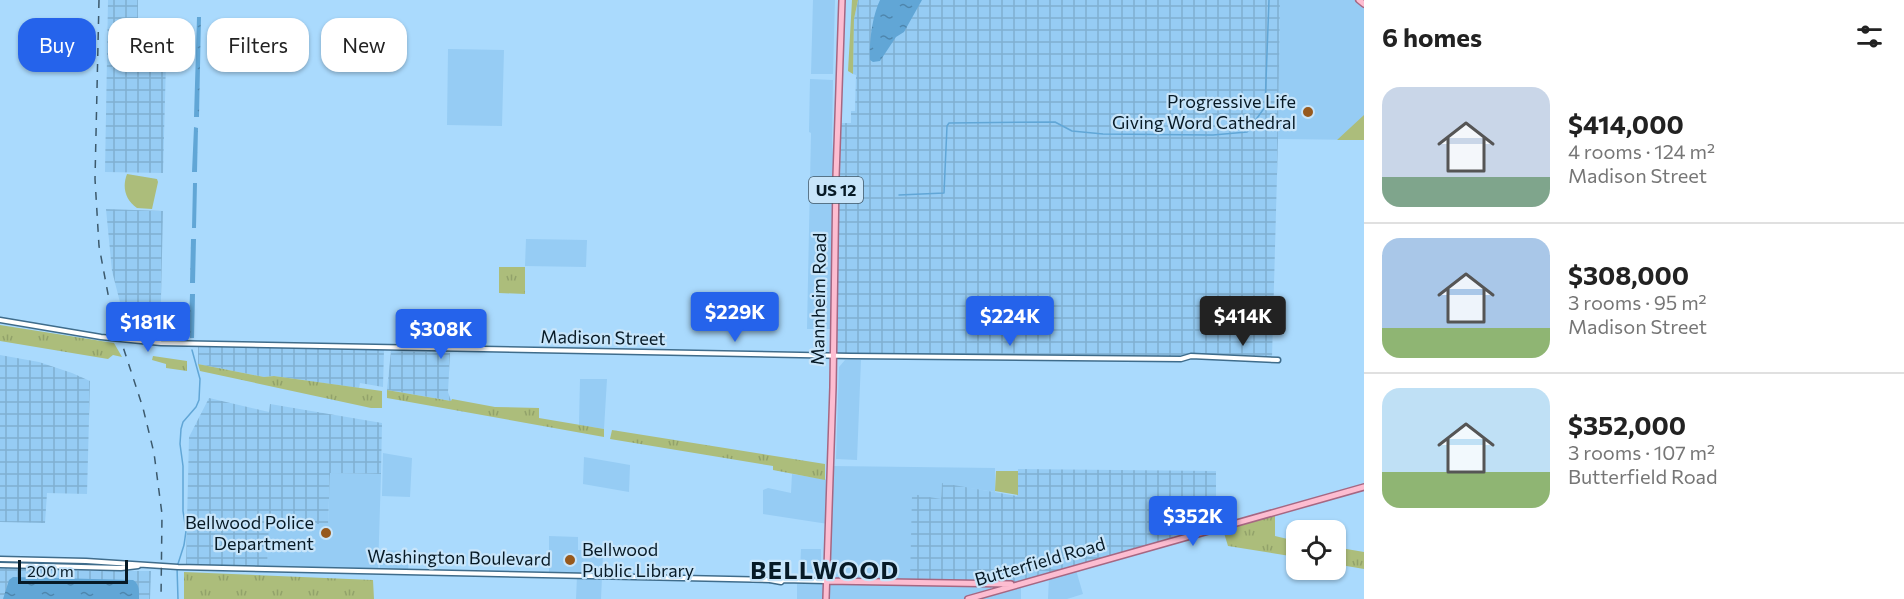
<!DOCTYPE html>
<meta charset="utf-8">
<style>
:root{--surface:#fff;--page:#f6f6f6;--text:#222;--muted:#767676;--line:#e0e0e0;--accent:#2563eb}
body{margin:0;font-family:Commissioner,sans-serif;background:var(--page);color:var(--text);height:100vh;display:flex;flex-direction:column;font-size:22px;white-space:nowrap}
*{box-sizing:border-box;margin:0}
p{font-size:20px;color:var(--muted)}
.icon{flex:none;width:33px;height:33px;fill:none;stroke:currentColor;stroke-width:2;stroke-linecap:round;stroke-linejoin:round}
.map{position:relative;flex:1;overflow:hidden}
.drawer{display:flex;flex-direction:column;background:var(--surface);width:540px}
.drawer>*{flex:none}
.top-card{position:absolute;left:18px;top:18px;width:570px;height:54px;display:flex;gap:12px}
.controls{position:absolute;left:1286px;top:520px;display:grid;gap:12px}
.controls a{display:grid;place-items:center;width:60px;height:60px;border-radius:12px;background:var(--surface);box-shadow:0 2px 4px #0004;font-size:30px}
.scale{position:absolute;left:18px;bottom:15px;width:110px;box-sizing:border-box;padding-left:6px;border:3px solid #071a26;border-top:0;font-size:16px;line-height:21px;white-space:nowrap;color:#071a26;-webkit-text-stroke:4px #c8e5fa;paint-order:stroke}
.price{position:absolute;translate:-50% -51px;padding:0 14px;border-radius:6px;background:var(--accent);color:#fff;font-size:20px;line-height:39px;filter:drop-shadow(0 2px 3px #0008)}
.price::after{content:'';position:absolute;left:50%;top:36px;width:18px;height:14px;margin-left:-9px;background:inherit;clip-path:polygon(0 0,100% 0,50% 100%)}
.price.current{background:#222;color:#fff}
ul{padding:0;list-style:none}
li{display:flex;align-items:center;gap:18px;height:150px;padding:0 18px}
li+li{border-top:2px solid var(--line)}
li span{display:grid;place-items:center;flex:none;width:168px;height:120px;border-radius:18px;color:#555}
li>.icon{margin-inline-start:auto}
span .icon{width:72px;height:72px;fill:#fffc;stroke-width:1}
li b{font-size:26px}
h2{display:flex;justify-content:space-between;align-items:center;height:72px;padding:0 18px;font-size:26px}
.chip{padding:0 21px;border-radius:18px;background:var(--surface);box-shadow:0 2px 4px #0004;font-size:21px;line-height:54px}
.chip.current{background:var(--accent);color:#fff}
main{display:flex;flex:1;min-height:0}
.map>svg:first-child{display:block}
.built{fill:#96ccf4}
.industrial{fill:url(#industrial-grid)}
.green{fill:#acbd7b}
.park{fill:url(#park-tufts)}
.water{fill:url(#water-ripples)}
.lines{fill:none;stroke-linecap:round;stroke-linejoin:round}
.stream{stroke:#61a6d6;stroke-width:1.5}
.minor-casing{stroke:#3f6c8b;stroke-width:7}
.major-casing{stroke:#a66782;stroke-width:8}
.minor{stroke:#fff;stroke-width:4}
.major{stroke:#fdbdd1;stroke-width:5}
.rail{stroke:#3c596c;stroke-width:1.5;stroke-dasharray:8 8;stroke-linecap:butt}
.poi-dot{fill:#97591d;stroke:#c8e5fa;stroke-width:2}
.labels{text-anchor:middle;stroke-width:4.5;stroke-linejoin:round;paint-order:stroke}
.shield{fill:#c8e5fa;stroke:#415766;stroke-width:1.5}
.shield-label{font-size:16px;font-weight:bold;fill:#071a26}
.poi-label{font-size:18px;fill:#071a26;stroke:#c8e5fa;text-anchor:end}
.street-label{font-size:18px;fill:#071a26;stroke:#c8e5fa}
.district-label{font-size:24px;font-weight:bold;letter-spacing:1.5px;fill:#071a26;stroke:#c8e5fa}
</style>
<main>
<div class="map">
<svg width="1364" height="599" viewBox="0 0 1364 599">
<defs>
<pattern id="industrial-grid" width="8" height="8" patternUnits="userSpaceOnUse" patternTransform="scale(1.5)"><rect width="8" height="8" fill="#96ccf4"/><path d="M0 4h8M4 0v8" fill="none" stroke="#80afd1"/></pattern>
<pattern id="park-tufts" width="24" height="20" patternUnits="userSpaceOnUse" patternTransform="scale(1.5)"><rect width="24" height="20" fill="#acbd7b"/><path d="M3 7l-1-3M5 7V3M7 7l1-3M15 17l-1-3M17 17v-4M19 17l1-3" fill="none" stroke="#92a26a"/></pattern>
<pattern id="water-ripples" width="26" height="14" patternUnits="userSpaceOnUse" patternTransform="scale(1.5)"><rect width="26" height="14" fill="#61a6d6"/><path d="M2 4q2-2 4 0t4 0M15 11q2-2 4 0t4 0" fill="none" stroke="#4e86ad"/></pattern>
</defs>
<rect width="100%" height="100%" fill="#aadafd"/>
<!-- built -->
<path class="built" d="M813,0h22l-2,74h-22z
M1280,0h77l7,5v135l-86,-1z
M448,49l56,1 -2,76 -55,-1z
M810,79l23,1 -1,60 3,49 -2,140h-26l4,-196 -2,-1z
M526,239l61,1 -1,27 -61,-1z
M845,360h16l-4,100 -21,-1 3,-92z
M580,379h27l-3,50 -25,-4z
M383,453l29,5 -2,39 -28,-1z
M584,457l46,8 -1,27 -46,-8z
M831,466l164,2v24l-53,-8 -1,15 -31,83 -82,-2z
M330,473l51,1 -3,97 -111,-3 1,-44h60z
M792,474l37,6 -1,44 -65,-10v-24l5,-2 23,5z
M549,536l29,1v13h25l-1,26 -53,-2z
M801,549h20v20l-4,4 -17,-1z
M380,550l29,1 -1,21h-28z
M1076,570l7,24 -16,5h-19l1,-22z
M577,576l25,1 -1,22h-25z
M797,581l29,1 -1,17h-28z
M828,582l163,3v6l-27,8h-137z
M1021,585v14h-51z"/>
<!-- industrial -->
<path class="industrial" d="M108,0h30v24l29,1 -4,148 -58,-1z
M858,0h422l-2,139 -6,219 -437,-4 5,-231h11v-12h4l1,-36 -3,-1 1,-55z
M106,209l57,2 -3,131 -24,-2 -12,-22 -12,-47z
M198,345l186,4 -1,38 -23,-4 -1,5 -85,-12 -10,1 -66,-13z
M391,351l59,2 -2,39 3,9 -64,-11z
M0,355l39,7 33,11 18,8 -3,113 -40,-1 -2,30 -45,-1z
M209,398l60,14 1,-8 112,19 -1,51 -51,-1 -2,51h-59l-2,44 -81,-2 3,-129z
M1018,469l198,2v56l-51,-8 9,20 -158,45 -106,-2 2,-88 29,5 1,-16 75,13z
M0,568l91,3h60l-1,28h-150z"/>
<!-- green -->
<path class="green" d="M852,0h6l-4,19 -1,55 -5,-3z
M1364,115v25h-27z
M127,174l30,5 1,3 -6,27 -15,-1c-12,-8 -15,-21 -10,-34z
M996,471h22v24l-23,-4z"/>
<!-- park -->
<path class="park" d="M499,267h26v27l-26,-1z
M0,325l114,18 8,14 -9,-2 -5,4 -108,-18z
M153,356l34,5v10l-21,-3v-4l-14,-4z
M198,364l66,13 10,-1 108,15v17h-11l-171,-37z
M387,390l64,11 1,-2 43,8 44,1v10l65,11v8l-217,-39z
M612,430l213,34v16l-52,-10v-4l-163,-27z
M1275,515v21l21,5v16l-68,-11 -4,-13 3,-4z
M1335,547l29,5v17l-29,-5z
M184,572l189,8 1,19h-190z"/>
<!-- water -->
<path class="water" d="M880,0h42l-18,32 -8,5 -16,24 -7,1 -3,-2c-1,-18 2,-43 10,-60z
M197,17h4l-2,100h-5z
M194,127l4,1 -1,44h-5z
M193,183h4l-1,45h-4z
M191,239h5l-1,44h-5z
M190,294h5l-1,44h-4l-1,-19z
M13,577l120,3c7,4 6,12 6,19h-136l6,-19z"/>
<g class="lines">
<!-- stream -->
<path class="stream" d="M899,195l45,-2 3,-67 2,-3 106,-1 17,9 31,3 110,1 34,-3 18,-25 4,-107
M178,599l-1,-32 7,-22 2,-14 -3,-20v-45l-3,-22 1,-15 2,-7 13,-15 3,-7 1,-21 -8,-29"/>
<defs>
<path id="minor" d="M0,320l101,17 60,6 690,13 330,3 10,-3 87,4
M0,559l86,2 92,6 592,13 11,2 2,-2 44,1
M0,565l121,3 17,-2
M770,580l2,-2 11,2"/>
<path id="major" d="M1359,0l5,4
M827,581l184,3
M826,599l7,-212 3,-210 6,-177
M968,599l396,-112"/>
</defs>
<!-- minor casing -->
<use href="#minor" class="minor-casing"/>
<!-- major casing -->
<use href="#major" class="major-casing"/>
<!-- minor -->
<use href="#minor" class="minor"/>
<!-- major -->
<use href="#major" class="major"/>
<!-- rail -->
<path class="rail" d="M99,0l-4,179 4,67 12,64 32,98 11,45 8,61 -1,85"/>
</g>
<!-- markers -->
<g class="poi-dot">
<circle cx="1308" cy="112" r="6"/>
<circle cx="326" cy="533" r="6"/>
<circle cx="570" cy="560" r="6"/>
</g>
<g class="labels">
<!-- shield labels -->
<rect class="shield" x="809" y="177" width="54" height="26" rx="4.5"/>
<g class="shield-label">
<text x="836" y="196">US 12</text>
</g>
<!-- poi labels -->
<g class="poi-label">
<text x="1296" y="108">Progressive Life<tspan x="1296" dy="21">Giving Word Cathedral</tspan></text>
<text x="314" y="529">Bellwood Police<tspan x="314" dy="21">Department</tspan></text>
<text x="582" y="556" text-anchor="start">Bellwood<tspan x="582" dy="21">Public Library</tspan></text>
</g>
<!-- street labels -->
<g class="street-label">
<text transform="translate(819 299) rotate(-89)" y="6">Mannheim Road</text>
<text transform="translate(603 338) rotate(1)" y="6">Madison Street</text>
<text transform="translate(459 558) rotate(1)" y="6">Washington Boulevard</text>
<text transform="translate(1040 562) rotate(-16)" y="6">Butterfield Road</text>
</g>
<!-- district labels -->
<g class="district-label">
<text x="825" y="579">BELLWOOD</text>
</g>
</g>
</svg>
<div class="controls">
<a><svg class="icon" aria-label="locate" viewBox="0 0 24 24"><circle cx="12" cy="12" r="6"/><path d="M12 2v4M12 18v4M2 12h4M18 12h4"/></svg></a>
</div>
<div class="scale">200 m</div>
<b class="price" style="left:735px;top:343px">$229K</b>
<b class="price" style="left:1010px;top:347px">$224K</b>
<b class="price current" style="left:1243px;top:347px">$414K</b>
<b class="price" style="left:148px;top:353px">$181K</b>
<b class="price" style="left:441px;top:360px">$308K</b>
<b class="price" style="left:1193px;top:547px">$352K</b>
<div class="top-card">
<a class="chip current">Buy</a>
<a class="chip">Rent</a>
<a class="chip">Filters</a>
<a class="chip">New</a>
</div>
</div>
<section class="drawer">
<h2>6 homes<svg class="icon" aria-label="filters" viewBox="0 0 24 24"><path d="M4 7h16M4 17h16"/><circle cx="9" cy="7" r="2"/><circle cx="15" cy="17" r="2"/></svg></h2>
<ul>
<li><span style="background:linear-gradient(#c9d6e8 75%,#7fa58c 0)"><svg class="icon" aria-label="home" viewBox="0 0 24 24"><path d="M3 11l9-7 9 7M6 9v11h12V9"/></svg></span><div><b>$414,000</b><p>4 rooms · 124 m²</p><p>Madison Street</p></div></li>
<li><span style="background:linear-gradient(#a9c7e8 75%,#8fb573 0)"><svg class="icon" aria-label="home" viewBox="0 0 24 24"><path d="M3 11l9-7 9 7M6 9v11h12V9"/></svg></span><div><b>$308,000</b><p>3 rooms · 95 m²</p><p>Madison Street</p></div></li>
<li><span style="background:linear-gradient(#bfe0f5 70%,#8fb573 0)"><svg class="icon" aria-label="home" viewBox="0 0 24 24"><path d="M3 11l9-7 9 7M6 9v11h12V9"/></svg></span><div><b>$352,000</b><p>3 rooms · 107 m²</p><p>Butterfield Road</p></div></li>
</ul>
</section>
</main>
